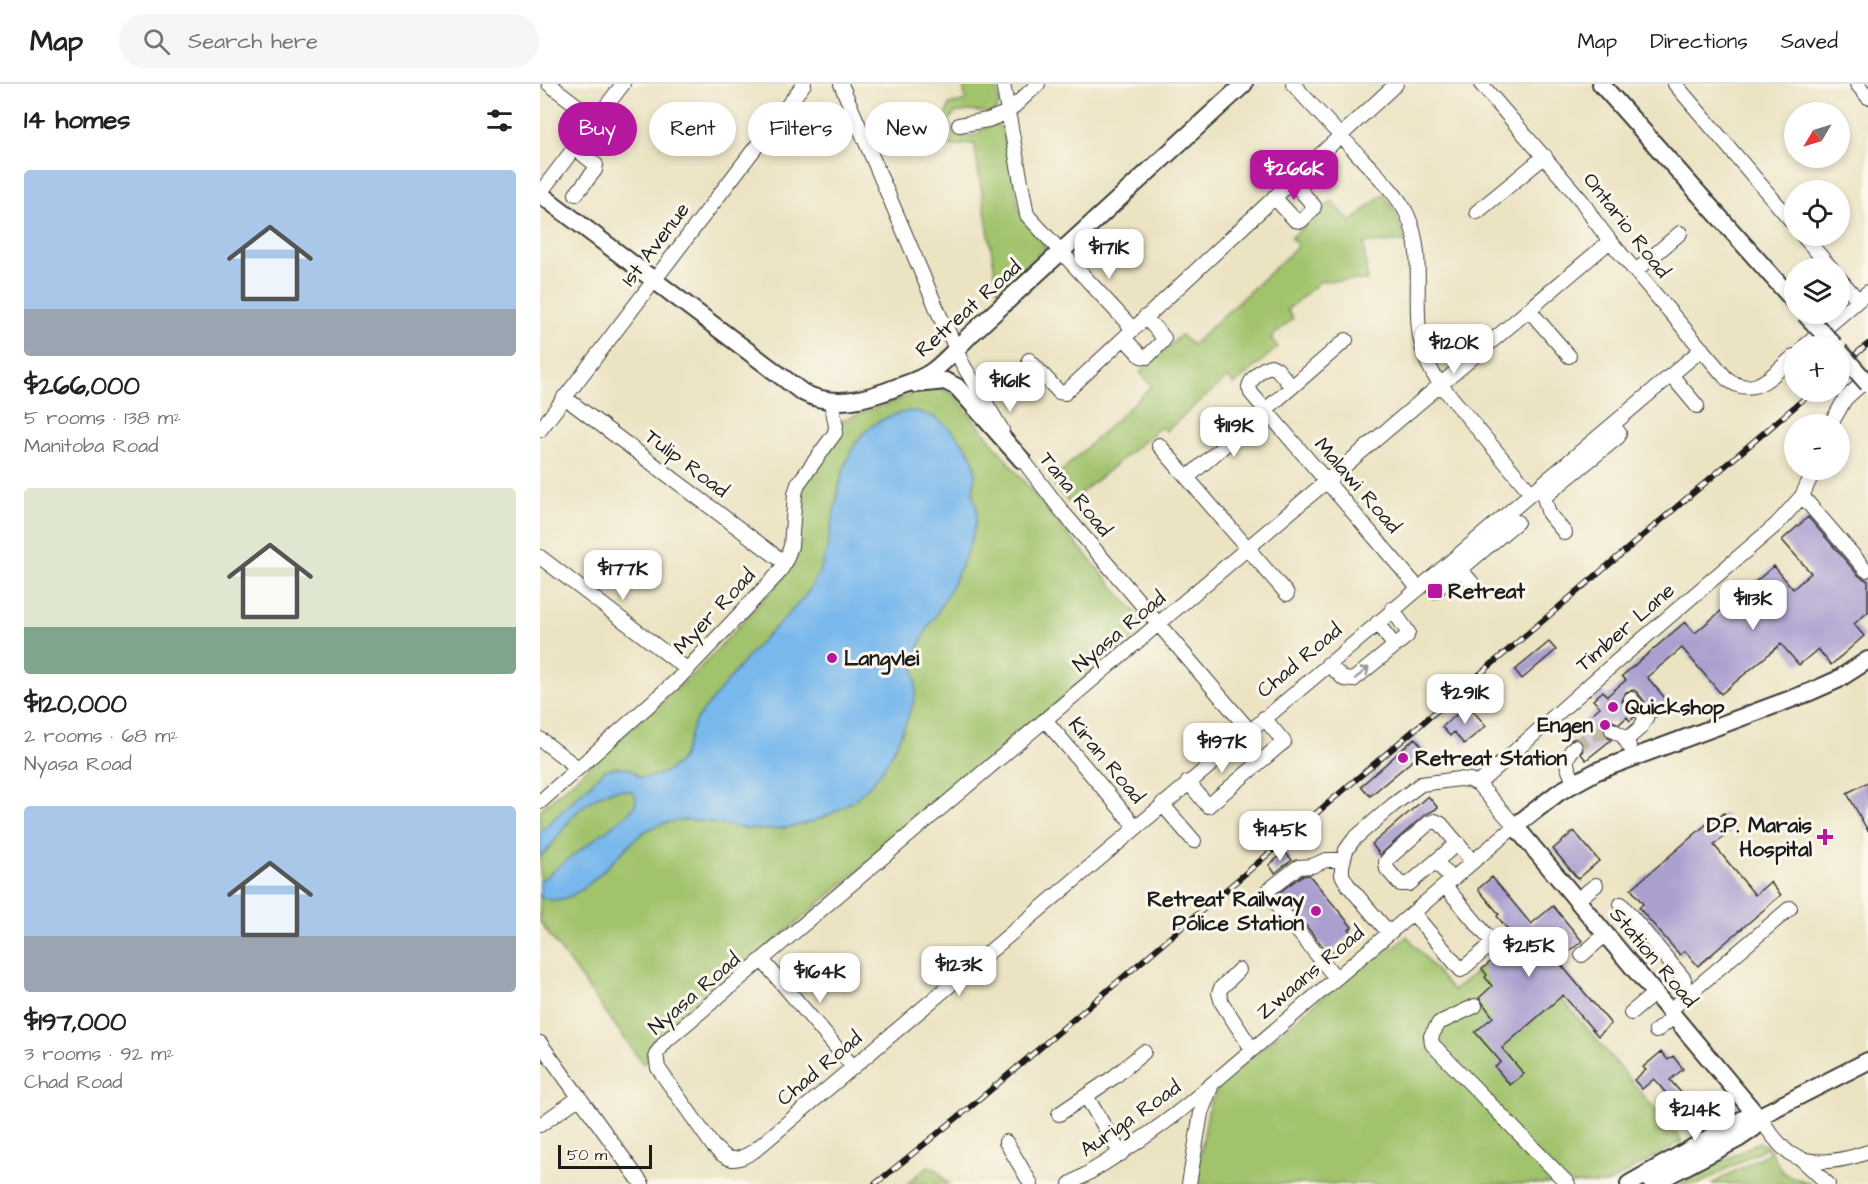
<!DOCTYPE html>
<meta charset="utf-8">
<style>
:root{--surface:#fff;--page:#f6f6f6;--text:#222;--muted:#767676;--line:#e0e0e0;--accent:#b5179e}
body{margin:0;font-family:"Architects Daughter",sans-serif;background:var(--page);color:var(--text);height:100vh;display:flex;flex-direction:column;font-size:22px;white-space:nowrap}
*{box-sizing:border-box;margin:0}
p{font-size:20px;color:var(--muted)}
.icon{flex:none;width:33px;height:33px;fill:none;stroke:currentColor;stroke-width:2;stroke-linecap:round;stroke-linejoin:round}
.map{position:relative;flex:1;overflow:hidden}
.panel{display:flex;flex-direction:column;background:var(--surface);width:540px}
.panel>*{flex:none}
.banner{position:absolute;left:18px;top:18px;width:570px;height:54px;display:flex;gap:12px}
.needle{width:39px;rotate:232deg}
.controls{position:absolute;left:1244px;top:18px;display:grid;gap:12px}
.controls a{display:grid;place-items:center;width:66px;height:66px;border-radius:50%;background:var(--surface);box-shadow:0 3px 9px #0003;font-size:30px}
.scale{position:absolute;left:18px;bottom:15px;width:94px;box-sizing:border-box;padding-left:6px;border:3px solid #1c1c1c;border-top:0;font-size:16px;line-height:21px;white-space:nowrap;color:#1c1c1c;-webkit-text-stroke:4px #fbf7ec;paint-order:stroke}
.price{position:absolute;translate:-50% -51px;padding:0 14px;border-radius:12px;background:#fff;color:#222;font-size:20px;line-height:39px;filter:drop-shadow(0 2px 3px #0008)}
.price::after{content:'';position:absolute;left:50%;top:36px;width:18px;height:14px;margin-left:-9px;background:inherit;clip-path:polygon(0 0,100% 0,50% 100%)}
.price.on{background:var(--accent);color:#fff}
ul{padding:0;list-style:none}
li{display:grid;align-content:center;gap:12px;height:318px;padding:0 24px}
li span{display:grid;place-items:center;height:186px;border-radius:6px;color:#555}
li>.icon{margin-inline-start:auto}
span .icon{width:108px;height:108px;fill:#fffc;stroke-width:1}
li b{font-size:26px}
h2{display:flex;justify-content:space-between;align-items:center;height:72px;padding:0 24px;font-size:26px}
.chip{padding:0 21px;border-radius:27px;background:var(--surface);box-shadow:0 3px 9px #0003;font-size:21px;line-height:54px}
.chip.on{background:var(--accent);color:#fff}
header{display:flex;align-items:center;gap:36px;box-sizing:border-box;height:84px;padding:0 30px;background:var(--surface);border-bottom:2px solid var(--line)}
header strong{font-size:28px}
nav{display:flex;gap:33px;margin-inline-start:auto;font-size:21px}
.search{width:420px;height:54px;background:var(--page);display:flex;align-items:center;gap:15px;box-sizing:border-box;padding:0 21px;border-radius:33px;color:var(--muted);font-size:22px}
main{display:flex;flex:1;min-height:0}
.map>svg:first-child{display:block}
.green{fill:#a1c36c;stroke:#5e7044;stroke-width:1.5}
.water{fill:#78b8ec;stroke:#4a6a84;stroke-width:1.5}
.building{fill:#aa9fcf}
.lines{fill:none;stroke-linecap:round;stroke-linejoin:round}
.minor-tunnel{stroke:#c2bba2;stroke-width:14;stroke-dasharray:14 7;stroke-linecap:butt}
.minor-casing{stroke:#3b3a35;stroke-width:16}
.major-casing{stroke:#3b3a35;stroke-width:20}
.minor{stroke:#fff;stroke-width:14}
.major{stroke:#fff;stroke-width:16}
.rail-casing{stroke:#1c1c1c;stroke-width:6}
.rail{stroke:#fbf7ec;stroke-width:4;stroke-dasharray:11;stroke-linecap:butt}
.major-bridge-casing{stroke:#3b3a35;stroke-width:20;stroke-linecap:butt}
.major-bridge{stroke:#fff;stroke-width:16}
.oneway{stroke:#999}
.poi-dot{fill:#b5179e;stroke:#fbf7ec;stroke-width:2}
.labels{text-anchor:middle;stroke-width:6;stroke-linejoin:round;paint-order:stroke}
.street-label{font-size:21px;fill:#1c1c1c;stroke:#fbf7ec}
.poi-label{font-size:21px;font-weight:bold;fill:#1c1c1c;stroke:#fbf7ec;text-anchor:start}
</style>
<header>
<strong>Map</strong>
<div class="search"><svg class="icon" aria-label="search" viewBox="0 0 24 24"><circle cx="10" cy="10" r="6"/><path d="M15 15l6 6"/></svg>Search here</div>
<nav><a>Map</a><a>Directions</a><a>Saved</a></nav>
</header>
<main>
<section class="panel">
<h2>14 homes<svg class="icon" aria-label="filters" viewBox="0 0 24 24"><path d="M4 7h16M4 17h16"/><circle cx="9" cy="7" r="2"/><circle cx="15" cy="17" r="2"/></svg></h2>
<ul>
<li><span style="background:linear-gradient(#a9c7e8 75%,#9aa5b1 0)"><svg class="icon" aria-label="home" viewBox="0 0 24 24"><path d="M3 11l9-7 9 7M6 9v11h12V9"/></svg></span><div><b>$266,000</b><p>5 rooms · 138 m²</p><p>Manitoba Road</p></div></li>
<li><span style="background:linear-gradient(#dfe7d0 75%,#7fa58c 0)"><svg class="icon" aria-label="home" viewBox="0 0 24 24"><path d="M3 11l9-7 9 7M6 9v11h12V9"/></svg></span><div><b>$120,000</b><p>2 rooms · 68 m²</p><p>Nyasa Road</p></div></li>
<li><span style="background:linear-gradient(#a9c7e8 70%,#9aa5b1 0)"><svg class="icon" aria-label="home" viewBox="0 0 24 24"><path d="M3 11l9-7 9 7M6 9v11h12V9"/></svg></span><div><b>$197,000</b><p>3 rooms · 92 m²</p><p>Chad Road</p></div></li>
</ul>
</section>
<div class="map">
<svg width="1328" height="1100" viewBox="0 0 1328 1100">
<rect width="100%" height="100%" fill="#fbf7ec"/>
<filter id="ink" filterUnits="userSpaceOnUse"><feTurbulence type="fractalNoise" baseFrequency=".0167" numOctaves="2"/><feDisplacementMap in="SourceGraphic" scale="12" xChannelSelector="R" yChannelSelector="G"/><feConvolveMatrix kernelMatrix="1 2 1 2 8 2 1 2 1" color-interpolation-filters="sRGB"/></filter>
<filter id="wash" filterUnits="userSpaceOnUse"><feTurbulence type="fractalNoise" baseFrequency=".008" numOctaves="4" result="noise"/><feDisplacementMap in="SourceGraphic" scale="24" xChannelSelector="R" yChannelSelector="G"/><feGaussianBlur stdDeviation="1.35" result="paint"/><feColorMatrix in="noise" values="0 0 0 0 0 0 0 0 0 0 0 0 0 0 0 0 0 1.4 0 .05"/><feComposite in="paint" operator="in"/></filter>
<g filter="url(#wash)">
<rect width="100%" height="100%" fill="#ece3c3"/>
<!-- green -->
<path class="green" d="M423,0h33l3,19 -3,7 -8,3 -18,-2 -15,2 -6,7 3,11 8,6 15,-2 14,-10 5,-1 9,4 17,86 22,26 3,9 -47,42 -24,-148 -24,4 -8,-19 7,-23 17,-4z
M843,110l12,17 11,31 -42,1 3,37 -46,1 -34,29 6,8 -22,20 7,9 -44,38 -6,-8 -62,54 -5,-4 -92,76 -18,-22 101,-95 -12,-14 41,-37 11,10 106,-99 -7,-8 41,-37 19,21z
M395,305h7l12,6 98,121 85,98 3,9 -5,9 2,3 -486,411 -4,9v6l-4,3 -103,-142v-112l159,-141 87,-94 11,-24 4,-54 3,-12 38,-65 75,-27z
M867,852l46,55 60,-50 169,200 -75,43h-412l14,-78 12,-23 166,-140 6,6z
M1219,1058l9,5 15,26 28,11h-99l58,-32 -5,-4 -66,36h-19z
M388,1082l8,3 13,15h-42z"/>
<!-- water -->
<path class="water" d="M375,327c5,2 12,3 17,5 16,8 41,34 43,51 2,10 -2,17 -2,27 0,5 5,11 4,17 0,26 -24,73 -37,97 -6,10 -13,20 -18,31 -3,10 -8,20 -8,31 1,7 3,15 2,22 -1,10 -7,21 -10,30 -17,43 -33,70 -75,92 -22,11 -55,18 -80,15 -36,-3 -65,-18 -102,0 -29,15 -70,87 -109,68v-16l90,-69c5,-7 8,-10 4,-19 -25,-12 -56,14 -70,35 -8,11 -13,20 -24,29v-25l65,-62c9,-3 19,-4 28,1 2,2 4,5 7,6 5,2 13,-1 18,-2 34,-13 24,-29 38,-55 20,-25 40,-50 61,-74 18,-20 38,-35 53,-57 39,-57 7,-170 105,-178z"/>
<g id="blocks">
<!-- building -->
<path class="building" d="M1268,433l51,59 9,5v31l-14,12 10,12 -33,29 -13,-16 -19,16 -18,-21 -60,50 -39,-46 -35,29 24,28 -15,12 -18,-24 -4,-3 -8,2 -4,9 12,16 -4,4 -3,-4 -8,7 -7,-3 -5,2 -4,8 2,4 6,5 -25,20 -5,-6 3,-6 -3,-7 -5,-3 -6,2 -4,-4 34,-29 -7,-7 10,-9 4,5 19,-16 -4,-4 63,-54 10,11 79,-67 19,23 18,-16 -29,-33z
M1009,558l7,8 -34,29 -7,-9z
M928,621l18,21 -22,18 -10,-12 -4,4 -8,-9z
M875,654l10,12 -55,46 -9,-10z
M1328,698v49l-21,-38z
M888,712l10,12 -15,8 -43,39 -8,-11z
M1184,729l11,14 -21,18 41,50 15,-13 11,13 -83,71 -13,-15 -5,4 -41,-47 4,-4 -12,-15 78,-67 2,2z
M1034,747l25,30 -21,18 -25,-30z
M745,768l7,8 -17,13 -6,-8z
M769,791l43,52 -3,3 3,2 -23,22 -50,-61 22,-17z
M952,793l39,47 22,-18 29,35 -24,20 53,63 -13,12 -35,-41 -61,53 22,26 -14,11 -15,-18 6,-5 -26,-30 18,-15 -14,-19 13,-12 -7,-9 2,-2 -5,-6 34,-29 -19,-24 2,-2 -21,-25z
M1121,968l7,8 5,-4 10,13 -13,11 27,31 -22,19 -13,-16 13,-10 -21,-25 -12,10 -8,-9 12,-10 -3,-3z"/>
</g>
</g>
<g filter="url(#ink)">
<use href="#blocks" fill-opacity="0" stroke="#3b3a35" stroke-width="1.5"/>
<g class="lines">
<!-- minor-tunnel -->
<path class="minor-tunnel" d="M1035,663l17,-12 20,-5"/>
<defs>
<path id="minor" d="M9,0l47,36
M301,0l102,239 6,10 13,30 40,67
M463,0l24,131 106,114
M753,0c23,26 47,51 71,77 15,16 33,33 43,53 26,56 -9,117 34,171l90,108
M941,0l101,117 12,19 16,21 116,137c28,23 47,-4 68,-22
M1135,0l119,140
M1317,0l11,13
M419,41l29,-5 20,-8 30,-28
M35,64l21,17 -1,5 -19,24
M0,109l83,-109
M734,113l21,23 6,1 12,-12 1,-3 -22,-25
M937,128l68,-56
M1263,152l28,32
M1070,157l-944,800 -10,13 2,14 55,78c16,16 21,17 41,5l948,-802
M1096,187l44,-38
M1299,194l19,22
M989,226l40,46
M584,254l17,18 6,1 16,-16 1,-3 -19,-21
M1265,262l63,-54
M489,276l30,32 6,1 331,-309
M1131,291l26,31
M752,303l-15,-18 -6,-3c-9,2 -20,12 -22,21l2,6 167,195
M24,313l221,166
M1291,340l14,-25 23,-21
M0,346l264,-346
M619,361l128,149
M476,367l45,59 188,220
M647,394l159,-138
M1262,412l64,74
M1025,449l-16,-19 -5,-17 74,-60 1,-4 -6,-8
M0,473l148,113
M916,480l16,19
M895,507l82,-69
M837,539l18,23
M788,580l16,15 9,1 54,-44 1,-4 -16,-23
M506,637l89,105
M1072,646l11,6 6,10
M0,655l38,29
M1086,656l14,-12 6,-10 -15,-19
M648,698l20,24 72,-61 4,-3 -20,-24
M1034,698c-7,-16 -12,-22 1,-35
M938,700l116,-103 183,-157 25,-28 12,-26
M0,718l136,-121 101,-106 8,-12 6,-17 4,-52 3,-10 37,-51 1,-7 -5,-25
M622,720l32,37
M896,777l22,-18
M912,796l-16,-19 -27,23h-9l-13,-15 -1,-7 4,-5 39,-34 6,-2 6,3 32,38
M1037,816l19,-15
M1081,820l63,75 -1,21
M873,829l48,57 32,-27 -48,-57
M1042,871l24,-21
M223,877l90,106
M699,886l-18,18 -2,5 3,10 30,46
M796,894l-70,-86 32,-25 14,-1 14,-6h16
M935,922l-36,17 -8,13 1,8 136,140
M1130,926l120,-102
M1091,929l24,-20
M1116,947l19,-15
M0,959l102,141
M546,1012l35,58
M519,1030l55,-37 30,-25
M1218,1033c10,11 19,27 31,36 22,15 57,7 79,-1
M0,1041l40,-28
M466,1058l25,42
M1259,1073l29,27
M530,1100c41,-24 79,-48 116,-78l329,-280 -37,-42 -8,-4 -11,-1 -38,5 -28,21 -39,34 -8,11 -4,16v9l6,10 41,48
M649,1100l12,-71 10,-26"/>
<path id="major" d="M1061,0l193,217
M0,110l262,198c32,17 66,7 98,-6 12,-4 24,-8 34,-16 13,-10 24,-23 36,-35l274,-251
M376,300l29,-3 12,6 65,73
M1218,1033l-243,-291 44,-34 38,-21 213,-79 27,-12 31,-20
M1089,1100l116,-66 13,-1 110,-56
M1112,1100l86,-45 16,-11 4,-11"/>
</defs>
<!-- minor casing -->
<use href="#minor" class="minor-casing"/>
<!-- major casing -->
<use href="#major" class="major-casing"/>
<!-- minor -->
<use href="#minor" class="minor"/>
<!-- major -->
<use href="#major" class="major"/>
<defs>
<path id="rail" d="M1299,284l29,-24
M335,1100l99,-80 838,-712"/>
</defs>
<!-- rail casing -->
<use href="#rail" class="rail-casing"/>
<!-- rail -->
<use href="#rail" class="rail"/>
<defs>
<path id="major-bridge" d="M1265,230l30,32
M1299,267l29,33"/>
</defs>
<!-- major-bridge casing -->
<use href="#major-bridge" class="major-bridge-casing"/>
<!-- major-bridge -->
<use href="#major-bridge" class="major-bridge"/>
</g>
<!-- one-way arrows -->
<defs><path id="oneway-shaft" d="M-6 0H5M1.5-3L5.5 0L1.5 3" fill="none" stroke-width="1.6" stroke-linecap="round" stroke-linejoin="round" transform="scale(1.5)"/></defs>
<use class="oneway" href="#oneway-shaft" transform="translate(822 589) rotate(-39)"/>
</g>
<!-- markers -->
<g class="poi-dot">
<rect x="887" y="499" width="16" height="16" rx="3"/>
<circle cx="292" cy="574" r="6"/>
<circle cx="1073" cy="623" r="6"/>
<circle cx="1065" cy="641" r="6"/>
<circle cx="863" cy="674" r="6"/>
<path d="M1282 744h6v6h6v6h-6v6h-6v-6h-6v-6h6z"/>
<circle cx="776" cy="827" r="6"/>
</g>
<g class="labels">
<!-- street labels -->
<g class="street-label">
<text transform="translate(1087 141) rotate(52)" y="7">Ontario Road</text>
<text transform="translate(115 160) rotate(-53)" y="7">1st Avenue</text>
<text transform="translate(428 224) rotate(-42)" y="7">Retreat Road</text>
<text transform="translate(147 379) rotate(37)" y="7">Tulip Road</text>
<text transform="translate(818 401) rotate(49)" y="7">Malawi Road</text>
<text transform="translate(536 410) rotate(51)" y="7">Tana Road</text>
<text transform="translate(174 527) rotate(-47)" y="7">Myer Road</text>
<text transform="translate(1085 543) rotate(-41)" y="7">Timber Lane</text>
<text transform="translate(579 547) rotate(-40)" y="7">Nyasa Road</text>
<text transform="translate(759 576) rotate(-40)" y="7">Chad Road</text>
<text transform="translate(567 676) rotate(50)" y="7">Kiran Road</text>
<text transform="translate(1114 873) rotate(50)" y="7">Station Road</text>
<text transform="translate(770 888) rotate(-40)" y="7">Zwaans Road</text>
<text transform="translate(154 909) rotate(-41)" y="7">Nyasa Road</text>
<text transform="translate(279 984) rotate(-40)" y="7">Chad Road</text>
<text transform="translate(590 1034) rotate(-35)" y="7">Auriga Road</text>
</g>
<!-- poi labels -->
<g class="poi-label">
<text x="908" y="514">Retreat</text>
<text x="304" y="581">Langvlei</text>
<text x="1085" y="630">Quickshop</text>
<text x="1053" y="648" text-anchor="end">Engen</text>
<text x="875" y="681">Retreat Station</text>
<text x="1272" y="748" text-anchor="end">D.P. Marais<tspan x="1272" dy="24">Hospital</tspan></text>
<text x="764" y="822" text-anchor="end">Retreat Railway<tspan x="764" dy="24">Police Station</tspan></text>
</g>
</g>
</svg>
<div class="controls">
<a><svg class="needle" viewBox="-14 -14 28 28"><path d="M0-13l5 13h-10z" fill="#e53935"/><path d="M0 13l5-13h-10z" fill="#767676"/></svg></a>
<a><svg class="icon" aria-label="locate" viewBox="0 0 24 24"><circle cx="12" cy="12" r="6"/><path d="M12 2v4M12 18v4M2 12h4M18 12h4"/></svg></a>
<a><svg class="icon" aria-label="layers" viewBox="0 0 24 24"><path d="M12 4l9 5-9 5-9-5zM3 14l9 5 9-5"/></svg></a>
<a>+</a>
<a>−</a>
</div>
<div class="scale">50 m</div>
<b class="price on" style="left:754px;top:117px">$266K</b>
<b class="price" style="left:569px;top:196px">$171K</b>
<b class="price" style="left:914px;top:291px">$120K</b>
<b class="price" style="left:470px;top:329px">$161K</b>
<b class="price" style="left:694px;top:374px">$119K</b>
<b class="price" style="left:83px;top:517px">$177K</b>
<b class="price" style="left:1213px;top:547px">$113K</b>
<b class="price" style="left:925px;top:641px">$291K</b>
<b class="price" style="left:682px;top:690px">$197K</b>
<b class="price" style="left:740px;top:778px">$145K</b>
<b class="price" style="left:989px;top:894px">$215K</b>
<b class="price" style="left:419px;top:913px">$123K</b>
<b class="price" style="left:280px;top:920px">$164K</b>
<b class="price" style="left:1155px;top:1058px">$214K</b>
<div class="banner">
<a class="chip on">Buy</a>
<a class="chip">Rent</a>
<a class="chip">Filters</a>
<a class="chip">New</a>
</div>
</div>
</main>
